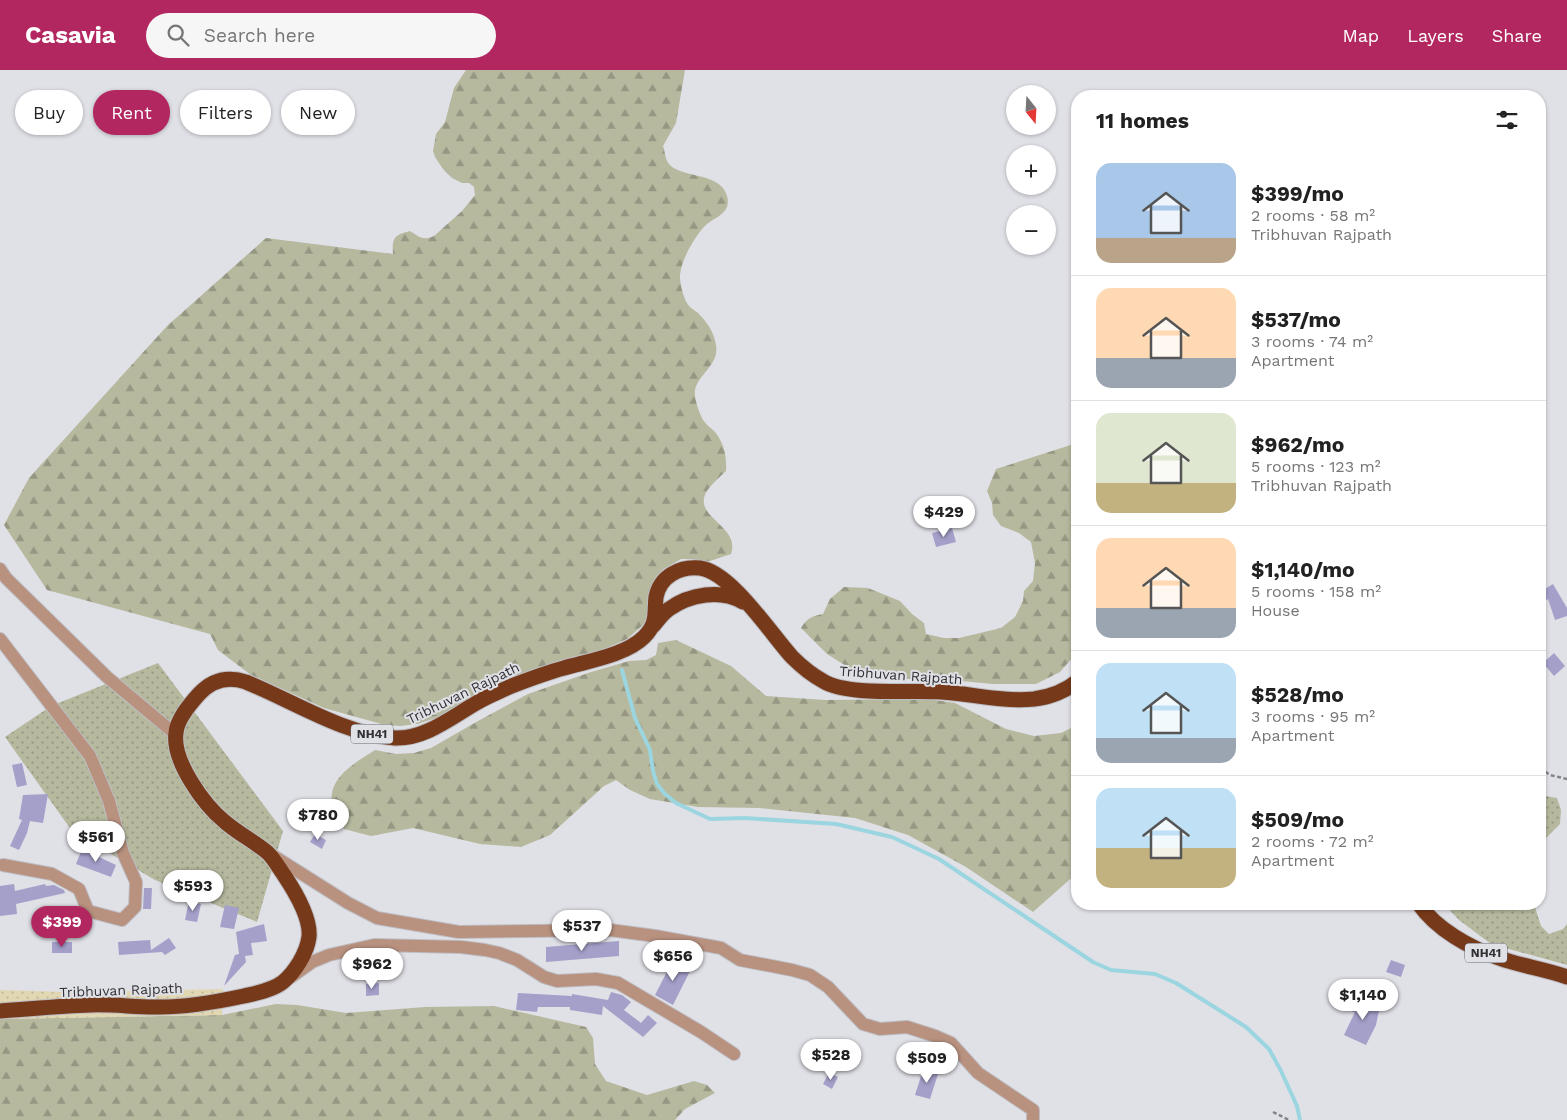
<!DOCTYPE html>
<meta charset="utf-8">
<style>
:root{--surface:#fff;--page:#f6f6f6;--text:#222;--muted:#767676;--line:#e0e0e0;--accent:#b32761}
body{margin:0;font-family:"Work Sans",sans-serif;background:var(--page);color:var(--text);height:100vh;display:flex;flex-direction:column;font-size:19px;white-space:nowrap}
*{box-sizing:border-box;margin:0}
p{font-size:16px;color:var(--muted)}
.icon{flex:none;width:28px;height:28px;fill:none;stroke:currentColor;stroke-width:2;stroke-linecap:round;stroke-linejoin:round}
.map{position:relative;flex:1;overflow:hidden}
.panel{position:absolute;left:1071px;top:20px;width:475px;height:820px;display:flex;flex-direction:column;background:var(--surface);border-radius:20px;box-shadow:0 1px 4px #0004}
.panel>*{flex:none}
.hud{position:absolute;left:15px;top:20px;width:475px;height:45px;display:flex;gap:10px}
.needle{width:32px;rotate:162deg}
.buttons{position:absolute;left:1006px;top:15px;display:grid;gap:10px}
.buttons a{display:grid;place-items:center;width:50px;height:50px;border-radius:50%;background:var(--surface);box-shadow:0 1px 4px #0004;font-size:25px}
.price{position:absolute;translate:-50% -42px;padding:0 11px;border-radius:18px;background:#fff;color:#222;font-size:16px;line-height:32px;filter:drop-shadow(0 1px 2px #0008)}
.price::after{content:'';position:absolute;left:50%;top:30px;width:15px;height:11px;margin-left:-8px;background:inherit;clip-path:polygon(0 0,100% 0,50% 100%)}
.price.selected{background:var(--accent);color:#fff}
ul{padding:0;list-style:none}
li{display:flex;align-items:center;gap:15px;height:125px;padding:0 25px}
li+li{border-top:1px solid var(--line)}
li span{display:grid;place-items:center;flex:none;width:140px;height:100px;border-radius:15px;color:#555}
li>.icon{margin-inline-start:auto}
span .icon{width:60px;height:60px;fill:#fffc;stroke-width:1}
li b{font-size:21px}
h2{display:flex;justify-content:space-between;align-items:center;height:60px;padding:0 25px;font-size:21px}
.chip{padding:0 18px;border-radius:22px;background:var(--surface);box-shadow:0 1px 4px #0004;font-size:18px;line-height:45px}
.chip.selected{background:var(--accent);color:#fff}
header{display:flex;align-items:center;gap:30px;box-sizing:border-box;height:70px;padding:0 25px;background:var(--accent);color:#fff}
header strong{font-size:24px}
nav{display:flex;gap:28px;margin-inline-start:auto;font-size:18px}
.search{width:350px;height:45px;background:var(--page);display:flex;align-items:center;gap:12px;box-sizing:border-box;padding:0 18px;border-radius:28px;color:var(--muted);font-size:19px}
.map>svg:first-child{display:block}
.grass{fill:url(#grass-dots)}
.forest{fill:url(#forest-firs)}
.sand{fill:url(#sand-dots)}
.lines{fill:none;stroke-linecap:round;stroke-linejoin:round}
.stream{stroke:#9bd5e0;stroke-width:4}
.building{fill:#a4a0ca}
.minor-casing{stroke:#bdbdc3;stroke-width:14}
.highway-casing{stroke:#bdbdc3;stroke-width:17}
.path{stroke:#848489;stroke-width:2.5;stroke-dasharray:4 2.5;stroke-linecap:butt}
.minor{stroke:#b8917f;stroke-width:12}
.highway{stroke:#763919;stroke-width:15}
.labels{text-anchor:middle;stroke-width:4;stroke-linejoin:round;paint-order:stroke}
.shield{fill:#e0e0e7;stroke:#66666a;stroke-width:1}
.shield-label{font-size:12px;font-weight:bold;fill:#323235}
.street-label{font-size:14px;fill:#323235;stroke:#e0e0e7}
</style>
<header>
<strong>Casavia</strong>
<div class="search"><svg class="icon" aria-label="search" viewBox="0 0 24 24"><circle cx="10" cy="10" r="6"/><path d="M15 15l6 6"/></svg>Search here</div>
<nav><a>Map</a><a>Layers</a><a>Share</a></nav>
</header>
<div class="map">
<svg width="1567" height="1050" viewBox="0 0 1567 1050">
<defs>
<pattern id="grass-dots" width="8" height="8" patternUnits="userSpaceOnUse" patternTransform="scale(1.25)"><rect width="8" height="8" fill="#b6b99e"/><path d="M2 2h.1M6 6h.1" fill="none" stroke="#959782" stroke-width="1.8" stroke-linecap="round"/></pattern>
<pattern id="forest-firs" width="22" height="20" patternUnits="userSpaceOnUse" patternTransform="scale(1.25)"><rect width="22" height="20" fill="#b6b99e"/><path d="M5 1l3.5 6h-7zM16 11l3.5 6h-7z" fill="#959782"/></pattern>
<pattern id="sand-dots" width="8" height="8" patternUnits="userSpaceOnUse" patternTransform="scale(1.25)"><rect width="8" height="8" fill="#e1d7b2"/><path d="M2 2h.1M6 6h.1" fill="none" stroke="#c2b99a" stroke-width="1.8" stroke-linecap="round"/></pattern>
</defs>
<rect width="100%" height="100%" fill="#e0e0e7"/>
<!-- grass -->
<path class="grass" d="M158,593l125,168 -26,91 -102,-42 -83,-49 -67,-94 46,-31z
M1540,725l17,3 4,12 -1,14 -20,20z
M1444,834h90l7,22 8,8 14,-5 4,-5v41l-76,-21 -32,-24z"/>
<!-- forest -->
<path class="forest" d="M466,0h219l-9,53 -13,23c2,5 2,11 4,15 10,19 53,9 60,35 1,3 1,8 0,11 -3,8 -14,12 -20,17 -12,11 -27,38 -27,53 0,7 3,19 7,26 2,4 7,7 11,10 9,9 16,19 18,32 4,22 -24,32 -21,51 1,7 4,16 7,22 2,5 9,10 13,14 9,11 12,25 11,39 -7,7 -20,17 -22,27 -4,21 36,30 27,56l-24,8 -16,-3h-10l-19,11 -6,9 -5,13 -2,23 -5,9 -17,15 -23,10 -52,17 -77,29 -39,23 -19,6 -17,2 -15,-1 -61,-17 -73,-33 -33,-25 -8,-16 -163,-44 -43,-65 25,-47 138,-152 99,-88 127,16c-1,-16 1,-19 17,-23 9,6 13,10 24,5l28,-25 13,-16 -1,-8 -5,-4h-7l-10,-5 -9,-9 -8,-12 -2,-6 3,-17 9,-12 9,-34z
M1077,373v198l-4,16 -13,15 -24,12h-43l-53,-5h-58l-25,-6 -30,-19 -26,-26c6,-10 11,-12 22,-14l7,-15 14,-12 24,1 32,13 12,13 12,9 2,11 18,4h15l42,-10 14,-11 8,-16 1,-10 9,-10 2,-18 -4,-21 -12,-9 -18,-7 -8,-11 -1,-12 -5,-12 9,-22z
M676,570l55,26 35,30 59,4 102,-1 28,4 51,26 28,7 27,-3 14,-7 2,-6v153l-44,39 -67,-45 -58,-32 -53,-17 -96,-10 -61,-1 -48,-8 -20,-9 -14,-10 -12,6 -54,49 -29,12 -41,-3 -67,-16 -42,8 -27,-7c-3,-6 -8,-11 -10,-17 -11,-32 18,-47 41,-62l21,4 18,-1 17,-5 47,-27 50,-27 63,-22 38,-11 17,-1 10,-5 2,-12z
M276,934l21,1 49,8 79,-6 69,-1 92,21 7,11 2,26 11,17 41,14 47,-14 13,4 8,8 -30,16 -10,11h-675v-101l222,-4z"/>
<!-- sand -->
<path class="sand" d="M223,919l-1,26 -222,4v-29l66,2z"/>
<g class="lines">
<!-- stream -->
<path class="stream" d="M622,600l13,48 15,32 3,21 4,13 8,10 11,9 34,16 35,-1 91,6 56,13 47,22 154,103 18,8 44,4 21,9 70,44 23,22 12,22 16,35 3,14"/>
</g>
<!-- building -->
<path class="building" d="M952,458l4,14 -20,5 -4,-14z
M1553,514l14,24v8l-12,4 -7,-21 -8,5v-12z
M1554,583l11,13 -11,10 -11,-13z
M22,693l5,22 -10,2 -5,-22z
M48,724l-5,29 -13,-2 -3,12 -8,17 -9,-4 12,-26 -3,-1 4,-24z
M315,764l11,6 -4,9 -12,-7z
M82,779l34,16 -5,12 -35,-13z
M14,814l1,7 30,-7 1,2 8,-1 10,5 1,3 -49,11 1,10 -17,2v-30z
M144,818h8l-1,21h-8z
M189,831l12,3 -4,18 -12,-2z
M225,835l14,3 -5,21 -14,-2z
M264,854l3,17 -16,2 2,12 -8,1 1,6 -22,24 11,-31 4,-1 -3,-22z
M169,868l7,10 -11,7 -3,-3 -43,3 -1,-13 32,-2 1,10z
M619,871v15l-73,6v-15z
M52,872h20v11h-20z
M673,890l18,9 -18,36 -18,-10z
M1391,890l14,5 -4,12 -15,-5z
M379,913v12l-13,1v-12z
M611,922l11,3 9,7 -7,8 17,13 7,-8 9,8 -14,14 -40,-31 -1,9 -32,-5v-3h-32l-1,5 -21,-2 2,-17 54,3v-2l36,6z
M1353,930l27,5 -4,20 -10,20 -22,-10 11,-23 -4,-1z
M923,1000l15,4 -8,25 -15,-4z
M829,1003l9,4 -6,12 -9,-5z"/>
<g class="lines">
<defs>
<path id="minor" d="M0,499l6,9 101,99 68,57
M0,569l90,117 19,45 14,52 13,29 -1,25 -13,13 -34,-9 -9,-22 -27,-15 -49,-9
M272,785l76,48 29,15 82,14 151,-2 45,6 66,12 19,12 52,10 18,5 18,12 35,37 17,5 27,-2 28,9 16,7 27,30 55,37v10
M291,907l21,-15 17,-7 45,-10 87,2 24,3 14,3 18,7 27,17 13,4 39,-2 22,4 83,49 33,22"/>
<path id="highway" d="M653,556c5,-6 10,-13 16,-17 21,-15 52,-20 74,-7
M1419,834c17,25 51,44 80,54 22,8 46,11 68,19
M0,941c30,-2 60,-5 90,-6 22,-1 43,2 64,2 30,1 62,-5 90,-11 13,-3 29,-6 39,-14 12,-10 24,-29 26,-45 2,-19 -15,-47 -25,-62 -5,-7 -10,-16 -16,-22 -13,-11 -29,-19 -43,-31 -21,-17 -53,-61 -49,-89 1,-14 14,-29 23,-39 13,-14 29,-18 47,-12 47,19 99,53 149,56 31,1 58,-22 83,-36 10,-6 21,-10 31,-15 18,-7 36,-14 55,-19 24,-7 62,-13 80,-31 14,-14 10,-23 12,-40 4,-21 24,-31 44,-29 31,4 71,66 92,89 9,9 20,18 31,24 23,15 89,9 119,11 31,2 60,10 92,7 17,-2 30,-7 44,-18"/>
</defs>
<!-- minor casing -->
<use href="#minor" class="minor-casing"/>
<!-- highway casing -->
<use href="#highway" class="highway-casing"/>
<!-- path -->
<path class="path" d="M1540,698l10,7 17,4
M1273,1042l16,8"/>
<!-- minor -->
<use href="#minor" class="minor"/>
<!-- highway -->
<use href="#highway" class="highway"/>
</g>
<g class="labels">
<!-- shield labels -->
<g class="shield">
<rect x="351" y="654.5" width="42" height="19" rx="4"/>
<rect x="1465" y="873.5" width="42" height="19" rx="4"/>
</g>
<g class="shield-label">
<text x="372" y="668">NH41</text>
<text x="1486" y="887">NH41</text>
</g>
<!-- street labels -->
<g class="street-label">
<text transform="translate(901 605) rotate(4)" y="5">Tribhuvan Rajpath</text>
<text transform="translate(463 623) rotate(-26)" y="5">Tribhuvan Rajpath</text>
<text transform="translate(121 920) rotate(-2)" y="5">Tribhuvan Rajpath</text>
</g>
</g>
</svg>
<div class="buttons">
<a><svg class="needle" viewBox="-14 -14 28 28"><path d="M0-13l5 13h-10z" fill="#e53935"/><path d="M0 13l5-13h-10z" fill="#767676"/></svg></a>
<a>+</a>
<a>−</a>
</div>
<b class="price" style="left:944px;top:468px">$429</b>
<b class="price" style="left:318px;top:771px">$780</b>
<b class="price" style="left:96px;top:793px">$561</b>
<b class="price" style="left:193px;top:842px">$593</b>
<b class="price selected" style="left:62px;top:878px">$399</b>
<b class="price" style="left:582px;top:882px">$537</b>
<b class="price" style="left:673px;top:912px">$656</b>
<b class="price" style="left:372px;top:920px">$962</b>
<b class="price" style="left:1363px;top:951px">$1,140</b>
<b class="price" style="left:831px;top:1011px">$528</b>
<b class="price" style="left:927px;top:1014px">$509</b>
<div class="hud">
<a class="chip">Buy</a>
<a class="chip selected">Rent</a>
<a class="chip">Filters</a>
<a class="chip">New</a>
</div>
<section class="panel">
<h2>11 homes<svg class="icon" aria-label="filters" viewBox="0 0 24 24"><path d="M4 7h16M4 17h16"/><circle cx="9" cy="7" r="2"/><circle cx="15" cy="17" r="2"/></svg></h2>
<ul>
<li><span style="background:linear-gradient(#a9c7e8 75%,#b9a48a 0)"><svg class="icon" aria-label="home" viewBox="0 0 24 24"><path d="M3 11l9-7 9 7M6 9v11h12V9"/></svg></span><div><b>$399/mo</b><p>2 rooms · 58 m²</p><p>Tribhuvan Rajpath</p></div></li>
<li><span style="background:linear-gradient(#ffd9b3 70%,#9aa5b1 0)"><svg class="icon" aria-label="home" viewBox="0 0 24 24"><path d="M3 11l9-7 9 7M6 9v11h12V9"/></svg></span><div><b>$537/mo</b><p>3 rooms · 74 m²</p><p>Apartment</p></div></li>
<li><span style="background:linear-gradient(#dfe7d0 70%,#c2b280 0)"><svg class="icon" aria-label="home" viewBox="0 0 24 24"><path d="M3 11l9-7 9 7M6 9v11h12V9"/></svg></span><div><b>$962/mo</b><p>5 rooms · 123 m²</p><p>Tribhuvan Rajpath</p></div></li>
<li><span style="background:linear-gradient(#ffd9b3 70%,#9aa5b1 0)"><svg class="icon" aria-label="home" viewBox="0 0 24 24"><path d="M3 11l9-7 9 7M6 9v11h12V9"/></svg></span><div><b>$1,140/mo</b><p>5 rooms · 158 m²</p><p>House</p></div></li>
<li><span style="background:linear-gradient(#bfe0f5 75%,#9aa5b1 0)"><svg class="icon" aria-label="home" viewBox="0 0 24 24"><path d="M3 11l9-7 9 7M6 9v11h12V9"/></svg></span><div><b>$528/mo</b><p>3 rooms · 95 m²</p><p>Apartment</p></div></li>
<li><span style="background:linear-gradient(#bfe0f5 60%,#c2b280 0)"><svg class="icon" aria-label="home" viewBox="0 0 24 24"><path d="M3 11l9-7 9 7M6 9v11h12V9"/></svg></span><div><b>$509/mo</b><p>2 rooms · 72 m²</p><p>Apartment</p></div></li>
</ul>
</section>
</div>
